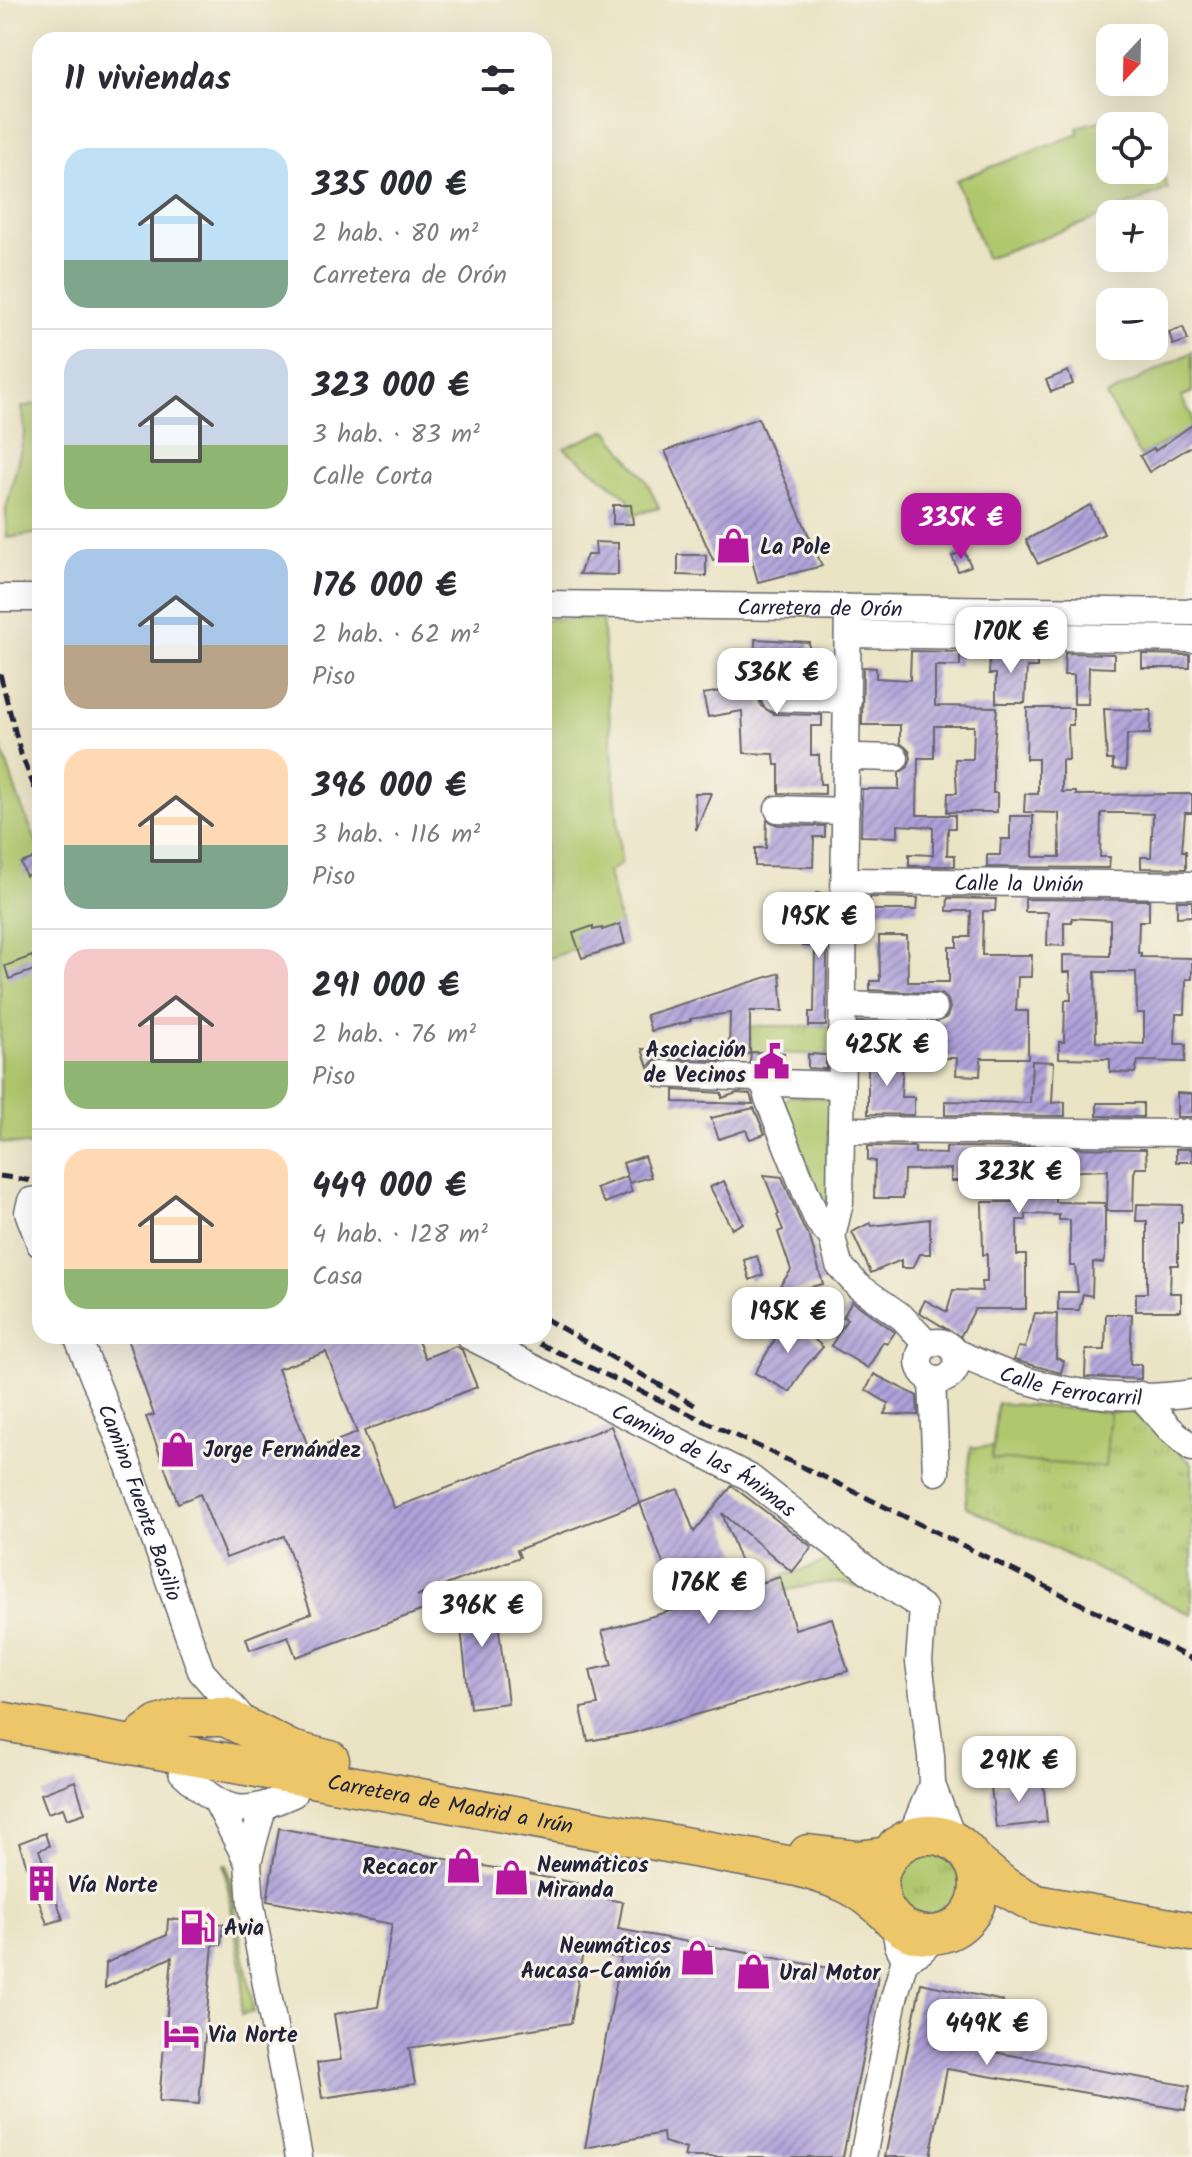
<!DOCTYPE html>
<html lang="es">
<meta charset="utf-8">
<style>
:root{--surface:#fff;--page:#f7f7f7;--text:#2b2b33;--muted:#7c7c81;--line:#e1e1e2;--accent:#b5179e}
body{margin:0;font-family:Kalam,sans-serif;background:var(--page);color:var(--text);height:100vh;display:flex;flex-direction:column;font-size:30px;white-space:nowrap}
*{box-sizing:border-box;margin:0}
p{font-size:26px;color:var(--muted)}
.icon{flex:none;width:44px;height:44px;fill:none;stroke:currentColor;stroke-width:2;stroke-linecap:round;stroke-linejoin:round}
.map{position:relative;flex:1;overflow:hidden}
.details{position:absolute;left:32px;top:32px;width:520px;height:1312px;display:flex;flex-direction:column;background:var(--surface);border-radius:24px;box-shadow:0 8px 32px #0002}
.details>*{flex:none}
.needle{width:52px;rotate:202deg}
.tools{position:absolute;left:1096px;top:24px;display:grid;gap:16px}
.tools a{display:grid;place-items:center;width:72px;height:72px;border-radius:16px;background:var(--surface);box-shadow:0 8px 32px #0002;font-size:40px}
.price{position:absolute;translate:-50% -68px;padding:0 18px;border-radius:16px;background:#fff;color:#222;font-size:26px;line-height:52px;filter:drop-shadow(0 2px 4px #0008)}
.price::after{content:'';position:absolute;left:50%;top:48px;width:24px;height:18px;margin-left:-12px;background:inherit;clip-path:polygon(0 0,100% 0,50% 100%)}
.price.selected{background:var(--accent);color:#fff}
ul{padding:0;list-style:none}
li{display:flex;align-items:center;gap:24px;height:200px;padding:0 32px}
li+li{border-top:2px solid var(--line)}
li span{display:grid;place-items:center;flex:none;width:224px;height:160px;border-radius:24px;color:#555}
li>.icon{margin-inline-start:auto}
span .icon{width:96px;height:96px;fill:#fffc;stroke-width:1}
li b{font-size:34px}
h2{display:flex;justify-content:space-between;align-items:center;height:96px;padding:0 32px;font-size:34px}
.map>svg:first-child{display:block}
.grass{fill:url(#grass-tufts);stroke:#697554;stroke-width:2}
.garden{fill:#b0c86d;stroke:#697554;stroke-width:2}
.building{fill:url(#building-hatch);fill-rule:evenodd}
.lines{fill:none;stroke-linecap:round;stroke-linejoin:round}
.minor-casing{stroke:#68666b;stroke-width:29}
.highway-casing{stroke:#68666b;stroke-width:41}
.minor{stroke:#fff;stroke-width:26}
.highway{stroke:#ecc669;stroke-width:38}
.rail{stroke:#22223b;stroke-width:5;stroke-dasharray:12 6;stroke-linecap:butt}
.labels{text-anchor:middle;stroke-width:6;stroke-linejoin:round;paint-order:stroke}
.poi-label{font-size:22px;font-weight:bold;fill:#22223b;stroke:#f7f3e8;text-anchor:start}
.street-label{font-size:22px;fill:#22223b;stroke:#f7f3e8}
</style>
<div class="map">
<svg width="1192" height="2157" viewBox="0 0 1192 2157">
<defs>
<pattern id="grass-tufts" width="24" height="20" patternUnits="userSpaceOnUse" patternTransform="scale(2)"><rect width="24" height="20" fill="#b0c86d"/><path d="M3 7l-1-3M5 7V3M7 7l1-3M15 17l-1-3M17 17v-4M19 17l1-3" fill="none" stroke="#97ac5f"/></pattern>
<pattern id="building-hatch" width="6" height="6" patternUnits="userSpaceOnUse" patternTransform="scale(2)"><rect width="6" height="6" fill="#aea0d9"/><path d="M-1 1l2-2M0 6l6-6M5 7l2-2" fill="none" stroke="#8d82b1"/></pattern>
</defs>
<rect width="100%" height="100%" fill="#f7f3e8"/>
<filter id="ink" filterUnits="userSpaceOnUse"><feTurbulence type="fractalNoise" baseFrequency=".0125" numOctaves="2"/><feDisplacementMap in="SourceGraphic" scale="16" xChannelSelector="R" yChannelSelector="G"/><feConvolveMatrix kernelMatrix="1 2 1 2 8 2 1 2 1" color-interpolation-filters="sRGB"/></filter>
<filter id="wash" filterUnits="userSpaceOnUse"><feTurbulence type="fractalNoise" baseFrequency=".006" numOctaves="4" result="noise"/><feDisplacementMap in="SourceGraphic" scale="32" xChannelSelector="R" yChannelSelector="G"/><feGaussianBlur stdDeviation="1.8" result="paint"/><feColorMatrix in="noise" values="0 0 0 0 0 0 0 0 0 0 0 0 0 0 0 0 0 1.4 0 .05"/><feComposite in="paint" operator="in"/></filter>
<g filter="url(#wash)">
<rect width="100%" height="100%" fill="#eae3c4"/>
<!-- grass -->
<path class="grass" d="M750,1026h82l-1,29 -80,-3z
M1131,1411l61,52v152l-225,-108 -1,-13 5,-47h22l-1,11 112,9 6,-55z
M898 1885a31 31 0 1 1 62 0a31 31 0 1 1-62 0Z
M224,1865h3l27,147 -13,3 2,-38z"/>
<!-- garden -->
<path class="garden" d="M1139,110l5,16h-34v44h44v-18l14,37 -81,33 -101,36 -30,-78 123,-46 -2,-7z
M1192,352v40l-11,5 11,19v12l-52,28 -34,-60z
M40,403v130l-33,5 -1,-29 19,-77 -3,-25z
M607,430l40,52 12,26 -27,7 -4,-17 -64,-50z
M544,619h58l19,245 -13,8 17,72 -43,14 -4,-10 -34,12z
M0,743l20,60 20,47v297l-40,-5z
M791,1096l38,3 -1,103 -2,2h-3l-39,-99 2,-6z
M997,1403l113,9 -5,55 -113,-8z
M839,1558l49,38c-49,-17 -54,-17 -103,-5l-5,-14z"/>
<g id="blocks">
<!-- building -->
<path class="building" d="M1183,327l5,13 -15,5 -4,-13z
M1068,371l5,13 -22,8 -5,-12z
M758,418l64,148 -64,16 -9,-32 -36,10 -48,-109z
M1192,425v21l-43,26 -9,-16 14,-8 1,3z
M613,505h18l2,19h-20z
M1090,505l14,29 -66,30 -12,-24z
M595,542l23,1v32l-39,-1 8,-19h9z
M964,551l7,15 -13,5 -6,-15z
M678,555h28v21l-28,-1z
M755,639l54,3v30h12v11l-53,1 -7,6 -2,8 2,8 13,8 48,1v11h-11v29h8l1,29h5v10l-46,-1v-28h-4l-1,-11 -30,-1 -2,-42 -34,6 -5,-23 54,-9z
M911,651l49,1v14h-25v40l62,1 -4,52v34h4v19h-50l1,-19h9l-2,-34h18l1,-33h-40v32h-16l-1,57h38v13h-7l-1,27h8v11h-46v-12l24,1v-28l-35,-2v12l-37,-1 1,-47h37v-16l9,-6 3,-9 -2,-8 -9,-7v-18h-38l1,-58 13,1v10l34,2z
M990,652l47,1v14h-10l-2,36h-29v-29h-7z
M1065,653l49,1v14l-25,-1 -1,37h-14v-29h-10z
M1142,654l48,1v13h-48z
M1027,708h46v17h-5l1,35h-7v32h14v3l116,-1v19h-7l-3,38h4v18l-45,-1v-11h10l2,-43 -27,-1h-25l-1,44h10l-1,11 -122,-1v-12h13l1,-16h9v-23h23v41h27l-1,-44 -35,-1 1,-18h13v-35h-12z
M1104,709l47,1 -1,24h-23l-1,36 -13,-1v-9h-6z
M695,793h16l-15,37z
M767,820l11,5 47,1v11h-11l-1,30 -58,-1v-18h11z
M40,856v14l-14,6 -5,-13z
M816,893l12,1 -2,132h-17v-14h5l1,-66h-13v-13h13z
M870,897l48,1 -1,12h-47z
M948,898l48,1 -1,12h-12l-1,44h50l-1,22h-13l-2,34h12v47h-47l-1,18 -24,-1 1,-17h-22v-26l-77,-2v-8l75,2 14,-7 3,-9 -2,-8 -6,-6 -72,-4v-9h10l-1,-45h28l1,46h41v-35h8v-10h13l1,-26h-24z
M1025,899l124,1v21h-10l-1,32h3v4l51,1v21h-6l-1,35h-9l-1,30h11l-1,18 -47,-1 -3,12 -25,-1v-13l-51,-1v-16h5l1,-42h6l-1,-28h-7v-17l47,1v-36l-38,-2v4h-8v24l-17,-1 1,-33h-23zM1095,972h41l1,41h7v31l-48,-2z
M1177,901h15v15l-15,1z
M620,924l5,20 -43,14 -9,-25 20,-7v4l9,-2v2z
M32,956l5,13 -28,10 -4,-13z
M780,973l3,38h-33v43l-21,-1 1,-40 -40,6 1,2 -40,10 -5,-16z
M642,1049l80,3v9l-59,-3 -8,2 -7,7z
M751,1052l33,1v14l-14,1 -20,-6z
M808,1054l18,1v14l-18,-1z
M868,1057l35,1 -2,39h13v18l-46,-1z
M1032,1061l22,1 -2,41 13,-1v14l-120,-1v-14l85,2z
M674,1090l48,3v5l15,-5 13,1 3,10 -79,-2z
M1177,1093l15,1v23h-15z
M1097,1103h46v14l-46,-1z
M754,1108l11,26 -15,5 -4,-9 -27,9 -8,-21z
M868,1146l47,1v6l31,1v-7l200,2 1,19h-11l-2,5 -1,38h-26l1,-41 -52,2 -1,30 50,1v54l-2,6 -10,-1 -1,34 -9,-2 -4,16h-21v-18h20l-3,-26h-5v-46h-11v-5l-33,-1v6h-9v35h9v54h-51l-15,28 -41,-25 6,-12 22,12 6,-22 29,1 -1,-9h6v-28l-4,1 -1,-53h37v-38h-27v6h-12l-1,11h-28v-12l-47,1 -1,28h-29l1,-37 -7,-1z
M1176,1149h16v13h-16z
M644,1156l7,21 -22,6 3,9 -27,11 -9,-15 31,-12 2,6 -6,-19z
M764,1175l18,2 21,50 7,11 13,46 -50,12 18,-26 -13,-38 5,-2 -6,-15 2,-1z
M724,1181l19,42 -11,6 -22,-42z
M1137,1204l45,1v17h-4v43h-7l-1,28h11v18h-45v-18h11v-72h-11z
M930,1219v35h-10l-7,14h-12v-8l-30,13 -19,-41 18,-9 2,3z
M757,1256l6,19 -13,5 -6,-20z
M852,1301l43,31 -8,12 -4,-2 -15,26 -37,-22 16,-27 -4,-2z
M1035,1313l22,1 -1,44 8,3 -3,12 -47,-13 4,-13 7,1z
M1106,1314h26l-2,50h11v15l-56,-2 1,-27h19z
M788,1316l35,31 -18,20 -15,25 -35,-19 20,-34 -5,-3z
M126,1336h290l9,22 31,-12 6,4 15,37 -113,44 30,77 217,-82 29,77 -123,47 3,7 -103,39 35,-2 1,5 -157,58 -8,-21 -38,14 -4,-12 65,-25 -27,-77 -58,22 -26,-64 -22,9 -32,-86 8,-2zM326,1352l31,81 -47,18 -32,-82z
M874,1374l43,22 1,19 -34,-1 5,-10 -23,-14z
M732,1486l80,61 -20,25 -70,-59 28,73 30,-9 15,52 37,-11 16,53 -216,62 -44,8 -7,-33 17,-3 -8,-35 22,-5 -10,-34 78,-23 -40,-105 38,-14 16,43z
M494,1590l14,113 -38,5 -13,-114z
M1043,1780l4,42 -51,6 -5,-41z
M75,1781l10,32 -18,6 -4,-11 -15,5 -7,-19z
M279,1828l329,61 -2,10 17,3 -5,27 260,48 -35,180h-159l2,-8 -22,-7 -1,-9 -78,15 36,-190 -38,-7 -12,72 -162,25 6,36 -93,14 -5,-35 24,-3 -7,-46 44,-7 14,-83 -125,-23z
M45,1833l4,13 -10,4 24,69 -16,5 -28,-81z
M168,1919l55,5 -2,21 -8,-1 -14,160 -40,-3 13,-144 -67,31 1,-25 61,-28z
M921,1983l82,18 -10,51 197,34 -5,24 -238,-41 -17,88h-45z"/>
</g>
</g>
<g filter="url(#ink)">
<use href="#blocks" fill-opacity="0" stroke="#68666b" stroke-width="2"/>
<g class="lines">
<defs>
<g id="minor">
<path d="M0,598h40"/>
<path id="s1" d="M544,604l648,8"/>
<path d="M848,634l344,5"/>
<path d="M775,698l73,2"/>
<path d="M858,757l37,1"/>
<path d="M778,809l68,2"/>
<path id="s2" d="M845,881l347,4"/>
<path d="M843,1005l91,3"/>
<path d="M663,1074l91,4 15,8"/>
<path d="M841,1085l-64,-2 -8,3 -2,10 39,97 12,28 14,16 7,28 19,21 44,31 26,28"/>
<path d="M841,1130l351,3"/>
<path d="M40,1200l-9,1 -3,11 12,32"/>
<path d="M832,1237l8,-35 8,-594"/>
<path id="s3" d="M77,1336l45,111 79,224 47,54"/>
<path id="s4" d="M469,1336l280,141 126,99 48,32 -4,54 12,94 1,29 22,57"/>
<circle cx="938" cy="1361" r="19"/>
<path id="s5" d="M955,1352c23,10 46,21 70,28 52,16 113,21 167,13"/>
<path d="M932,1379l4,93"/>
<path d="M1140,1395l29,33 23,20"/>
<path d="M182,1772c43,40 56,47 111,22"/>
<path d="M217,1802l31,60"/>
<path d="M263,1807l-15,55 3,44 48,251"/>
<path d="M906,1841l10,-17 16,-39"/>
<path d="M905,1959l16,-8 16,-16"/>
<path d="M863,2157l31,-159 11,-39 -7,-14 -4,-22"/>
</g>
<g id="highway">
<path id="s6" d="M0,1721l798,146c40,12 60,17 90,47"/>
<path d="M145,1734l13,-9 26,-8h41l66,33 39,10"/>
<circle cx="929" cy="1885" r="50"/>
<path d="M808,1854l50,6 31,-4"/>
<path d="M972,1860l33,27 31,17 156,28"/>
</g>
</defs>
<!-- minor casing -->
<use href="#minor" class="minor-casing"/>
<!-- highway casing -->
<use href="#highway" class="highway-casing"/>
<!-- minor -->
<use href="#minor" class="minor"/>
<!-- highway -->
<use href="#highway" class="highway"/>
<!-- rail -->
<path class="rail" d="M0,674l21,80 19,47
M0,1176l40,6
M544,1318l154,89
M523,1336l318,149 351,174"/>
</g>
</g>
<!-- icons -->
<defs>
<symbol id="shop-bare" viewBox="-9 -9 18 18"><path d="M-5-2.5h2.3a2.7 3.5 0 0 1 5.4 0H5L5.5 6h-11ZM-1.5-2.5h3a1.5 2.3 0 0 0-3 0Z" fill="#b5179e" stroke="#f7f3e8" stroke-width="2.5" paint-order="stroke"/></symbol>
<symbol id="civic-bare" viewBox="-9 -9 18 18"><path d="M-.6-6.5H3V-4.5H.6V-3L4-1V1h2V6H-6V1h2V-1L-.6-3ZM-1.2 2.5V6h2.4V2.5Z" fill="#b5179e" stroke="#f7f3e8" stroke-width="2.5" paint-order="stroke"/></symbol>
<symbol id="building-bare" viewBox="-9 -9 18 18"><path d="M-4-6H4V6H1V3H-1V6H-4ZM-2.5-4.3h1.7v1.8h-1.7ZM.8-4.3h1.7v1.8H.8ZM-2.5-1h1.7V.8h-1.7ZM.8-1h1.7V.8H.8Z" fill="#b5179e" stroke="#f7f3e8" stroke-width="2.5" paint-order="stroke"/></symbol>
<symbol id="fuel-bare" viewBox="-9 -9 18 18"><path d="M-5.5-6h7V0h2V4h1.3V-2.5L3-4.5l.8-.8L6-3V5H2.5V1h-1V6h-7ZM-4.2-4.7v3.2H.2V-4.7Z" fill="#b5179e" stroke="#f7f3e8" stroke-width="2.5" paint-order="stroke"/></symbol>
<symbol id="hotel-bare" viewBox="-9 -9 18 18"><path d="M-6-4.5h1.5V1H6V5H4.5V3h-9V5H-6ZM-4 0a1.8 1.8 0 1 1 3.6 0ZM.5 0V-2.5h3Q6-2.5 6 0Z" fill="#b5179e" stroke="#f7f3e8" stroke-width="2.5" paint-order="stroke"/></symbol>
</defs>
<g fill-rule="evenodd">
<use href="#shop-bare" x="708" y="520" width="51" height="51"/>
<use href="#civic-bare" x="746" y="1036" width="51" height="51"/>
<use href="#shop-bare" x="152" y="1424" width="51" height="51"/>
<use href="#shop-bare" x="438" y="1840" width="51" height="51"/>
<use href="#shop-bare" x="486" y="1852" width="51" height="51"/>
<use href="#building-bare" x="16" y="1858" width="51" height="51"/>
<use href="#fuel-bare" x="172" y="1902" width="51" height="51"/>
<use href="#shop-bare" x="672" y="1932" width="51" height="51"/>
<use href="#shop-bare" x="728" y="1946" width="51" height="51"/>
<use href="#hotel-bare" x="156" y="2008" width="51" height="51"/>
</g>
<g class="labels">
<!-- poi labels -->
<g class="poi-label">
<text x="760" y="554">La Pole</text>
<text x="746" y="1057" text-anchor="end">Asociación<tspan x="746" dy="25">de Vecinos</tspan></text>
<text x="203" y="1457">Jorge Fernández</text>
<text x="537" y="1872">Neumáticos<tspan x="537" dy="25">Miranda</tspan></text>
<text x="437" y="1874" text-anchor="end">Recacor</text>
<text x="68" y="1892">Vía Norte</text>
<text x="224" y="1935">Avia</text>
<text x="671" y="1953" text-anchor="end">Neumáticos<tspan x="671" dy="25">Aucasa-Camión</tspan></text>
<text x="779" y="1980">Ural Motor</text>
<text x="208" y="2042">Via Norte</text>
</g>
<!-- street labels -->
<g class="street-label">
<text dy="8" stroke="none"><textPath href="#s1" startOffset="276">Carretera de Orón</textPath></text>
<text dy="8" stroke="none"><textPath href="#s2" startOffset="174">Calle la Unión</textPath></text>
<text dy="8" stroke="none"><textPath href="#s5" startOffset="122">Calle Ferrocarril</textPath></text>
<text dy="8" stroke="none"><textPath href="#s4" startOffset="266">Camino de las Ánimas</textPath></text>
<text dy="8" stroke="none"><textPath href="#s3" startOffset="178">Camino Fuente Basilio</textPath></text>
<text dy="8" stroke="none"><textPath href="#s6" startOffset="458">Carretera de Madrid a Irún</textPath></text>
</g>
</g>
</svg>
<div class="tools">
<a><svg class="needle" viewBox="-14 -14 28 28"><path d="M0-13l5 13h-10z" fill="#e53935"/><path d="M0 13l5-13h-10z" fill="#7c7c81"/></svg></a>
<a><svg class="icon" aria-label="locate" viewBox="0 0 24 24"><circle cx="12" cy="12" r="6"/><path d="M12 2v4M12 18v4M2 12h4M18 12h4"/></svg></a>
<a>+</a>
<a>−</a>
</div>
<b class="price selected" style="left:961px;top:561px">335K €</b>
<b class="price" style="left:1011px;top:675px">170K €</b>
<b class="price" style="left:777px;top:716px">536K €</b>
<b class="price" style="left:819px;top:960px">195K €</b>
<b class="price" style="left:887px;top:1088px">425K €</b>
<b class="price" style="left:1019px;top:1215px">323K €</b>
<b class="price" style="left:788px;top:1355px">195K €</b>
<b class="price" style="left:709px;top:1626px">176K €</b>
<b class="price" style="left:482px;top:1649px">396K €</b>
<b class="price" style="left:1019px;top:1804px">291K €</b>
<b class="price" style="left:987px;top:2067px">449K €</b>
<section class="details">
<h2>11 viviendas<svg class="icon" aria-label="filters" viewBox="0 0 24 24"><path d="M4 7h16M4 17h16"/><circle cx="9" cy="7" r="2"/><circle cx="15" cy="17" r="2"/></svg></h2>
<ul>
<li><span style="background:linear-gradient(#bfe0f5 70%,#7fa58c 0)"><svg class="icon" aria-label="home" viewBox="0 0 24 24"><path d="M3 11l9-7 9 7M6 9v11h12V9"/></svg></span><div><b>335 000 €</b><p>2 hab. · 80 m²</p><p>Carretera de Orón</p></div></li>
<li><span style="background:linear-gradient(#c9d6e8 60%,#8fb573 0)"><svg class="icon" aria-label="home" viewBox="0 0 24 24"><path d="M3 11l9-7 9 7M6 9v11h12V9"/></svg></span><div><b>323 000 €</b><p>3 hab. · 83 m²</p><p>Calle Corta</p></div></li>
<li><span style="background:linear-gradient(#a9c7e8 60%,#b9a48a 0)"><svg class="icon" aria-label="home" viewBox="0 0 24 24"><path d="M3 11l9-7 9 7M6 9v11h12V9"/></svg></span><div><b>176 000 €</b><p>2 hab. · 62 m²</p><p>Piso</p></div></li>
<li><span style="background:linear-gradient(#ffd9b3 60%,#7fa58c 0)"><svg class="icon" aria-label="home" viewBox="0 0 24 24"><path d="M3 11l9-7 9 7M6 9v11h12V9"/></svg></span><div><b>396 000 €</b><p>3 hab. · 116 m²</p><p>Piso</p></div></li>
<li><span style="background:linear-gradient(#f6c9c9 70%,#8fb573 0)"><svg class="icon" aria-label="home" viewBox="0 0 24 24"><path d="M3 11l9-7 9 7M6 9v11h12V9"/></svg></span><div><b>291 000 €</b><p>2 hab. · 76 m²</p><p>Piso</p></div></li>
<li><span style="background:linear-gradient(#ffd9b3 75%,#8fb573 0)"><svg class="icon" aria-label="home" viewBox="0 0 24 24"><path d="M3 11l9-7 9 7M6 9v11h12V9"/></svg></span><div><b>449 000 €</b><p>4 hab. · 128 m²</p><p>Casa</p></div></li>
</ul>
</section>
</div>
